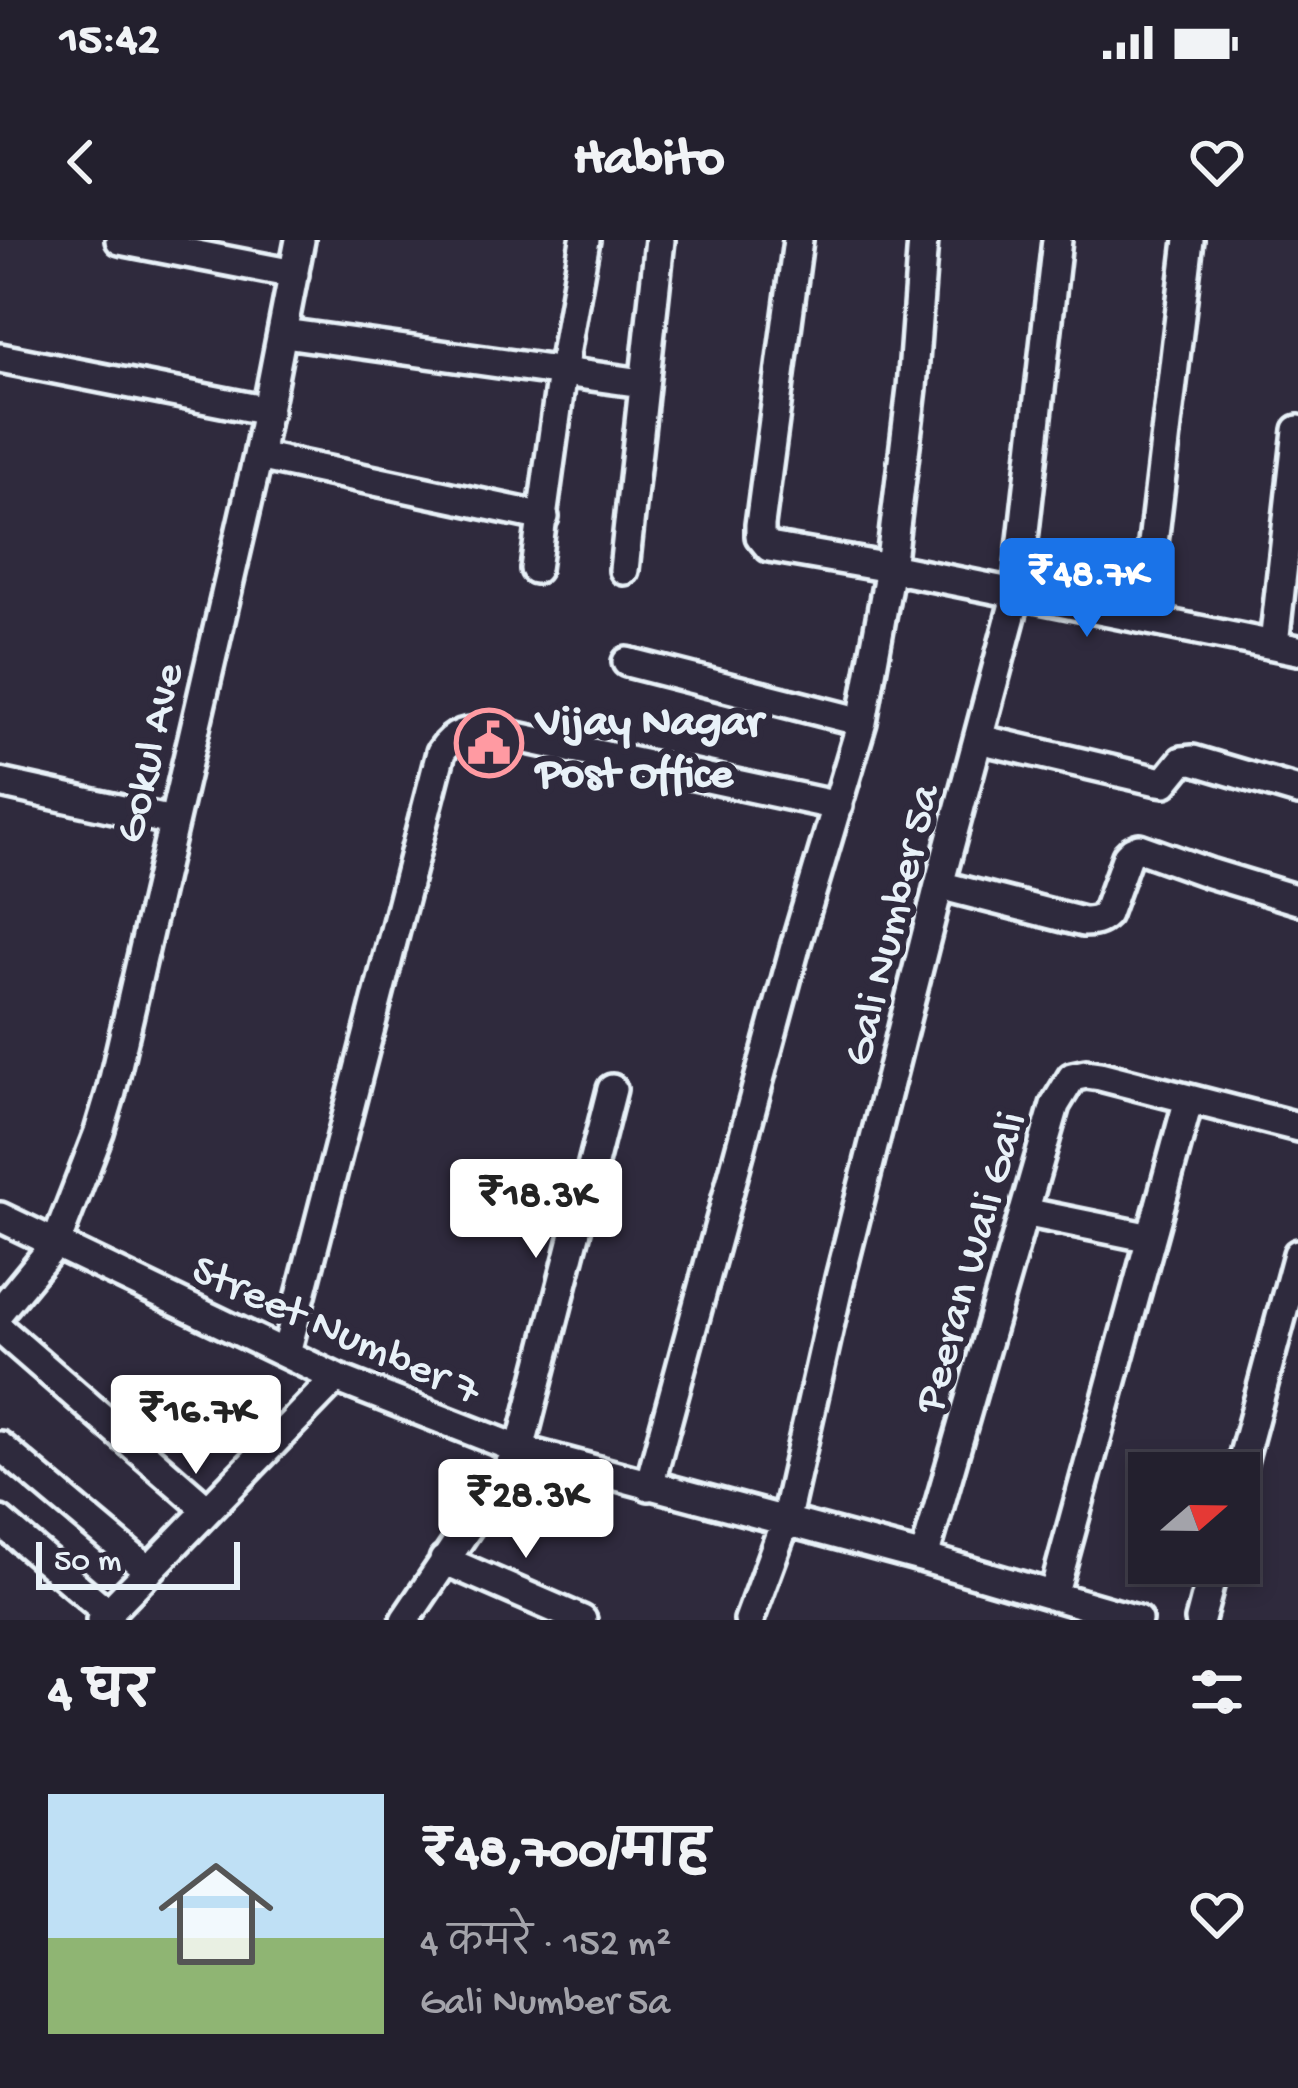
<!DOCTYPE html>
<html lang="hi">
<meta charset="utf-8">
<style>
:root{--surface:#23202e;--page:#2f2d3a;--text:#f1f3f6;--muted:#a3a3aa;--line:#403e4a;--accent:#1a73e8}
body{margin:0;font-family:"Gochi Hand","Playpen Sans Deva",sans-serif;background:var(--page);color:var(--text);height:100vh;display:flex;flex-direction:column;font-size:45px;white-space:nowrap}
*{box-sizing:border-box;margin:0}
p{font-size:39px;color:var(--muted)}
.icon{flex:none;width:66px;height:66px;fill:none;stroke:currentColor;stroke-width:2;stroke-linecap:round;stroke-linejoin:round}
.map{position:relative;height:1380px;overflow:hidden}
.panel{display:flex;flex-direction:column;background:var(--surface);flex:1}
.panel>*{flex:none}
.needle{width:78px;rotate:70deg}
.buttons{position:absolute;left:1128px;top:1212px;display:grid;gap:24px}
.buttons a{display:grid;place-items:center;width:132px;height:132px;border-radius:0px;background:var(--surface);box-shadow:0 6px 18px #0003,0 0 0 3px var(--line);font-size:60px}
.scale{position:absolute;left:36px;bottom:30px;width:204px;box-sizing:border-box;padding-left:12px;border:6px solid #e8f1f8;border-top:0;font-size:33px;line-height:42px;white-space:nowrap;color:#e8f1f8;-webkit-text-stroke:9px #2f2a3d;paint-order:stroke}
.price{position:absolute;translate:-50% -102px;padding:0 27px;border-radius:12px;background:#fff;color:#222;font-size:39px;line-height:78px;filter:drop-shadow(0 3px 6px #0008)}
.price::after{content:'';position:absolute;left:50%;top:72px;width:36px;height:27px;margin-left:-18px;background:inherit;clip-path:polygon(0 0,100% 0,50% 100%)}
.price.selected{background:var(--accent);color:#fff}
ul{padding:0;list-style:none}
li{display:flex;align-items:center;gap:36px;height:300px;padding:0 48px}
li+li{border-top:3px solid var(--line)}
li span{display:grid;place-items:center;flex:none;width:336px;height:240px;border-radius:0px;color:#555}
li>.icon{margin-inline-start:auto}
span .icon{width:144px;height:144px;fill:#fffc;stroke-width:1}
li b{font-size:51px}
h2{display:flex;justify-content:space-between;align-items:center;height:144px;padding:0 48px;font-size:51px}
.status{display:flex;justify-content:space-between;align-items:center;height:84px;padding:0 60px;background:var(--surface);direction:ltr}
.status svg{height:33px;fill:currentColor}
header{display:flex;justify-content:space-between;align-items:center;height:156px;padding:0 48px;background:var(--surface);font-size:54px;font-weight:800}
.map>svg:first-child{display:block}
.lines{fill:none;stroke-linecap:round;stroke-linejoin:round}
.minor-casing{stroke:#e8f1f8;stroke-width:36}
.minor{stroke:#2f2a3d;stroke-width:27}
.labels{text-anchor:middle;stroke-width:12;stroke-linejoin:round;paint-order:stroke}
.poi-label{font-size:45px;font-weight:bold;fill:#e8f1f8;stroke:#2f2a3d;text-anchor:start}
.street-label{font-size:45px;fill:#e8f1f8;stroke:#2f2a3d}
</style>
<div class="status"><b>15:42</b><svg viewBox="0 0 49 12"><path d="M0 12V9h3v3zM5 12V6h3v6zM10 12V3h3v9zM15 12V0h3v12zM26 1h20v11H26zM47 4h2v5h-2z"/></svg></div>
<header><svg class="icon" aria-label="back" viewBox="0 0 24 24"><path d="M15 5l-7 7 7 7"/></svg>Habito<svg class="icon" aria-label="heart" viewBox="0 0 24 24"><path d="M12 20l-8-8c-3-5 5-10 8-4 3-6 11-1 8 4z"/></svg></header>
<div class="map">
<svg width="1298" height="1380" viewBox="0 0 1298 1380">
<rect width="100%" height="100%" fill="#2f2a3d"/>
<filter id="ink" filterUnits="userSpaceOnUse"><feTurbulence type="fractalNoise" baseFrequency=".00833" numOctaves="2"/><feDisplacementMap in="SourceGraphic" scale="24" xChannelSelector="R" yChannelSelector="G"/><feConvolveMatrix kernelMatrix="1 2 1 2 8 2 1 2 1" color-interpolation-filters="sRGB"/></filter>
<g filter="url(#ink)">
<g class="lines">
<defs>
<path id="minor" d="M120,0l174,34
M798,0l-38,285v11l9,11 121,21 408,82
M284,93l358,50
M0,118l268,53
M258,216l286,61
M535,329l27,-197 23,-132
M624,330l36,-330
M1144,379l45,-379
M1274,404l24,-214
M627,422l235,60
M979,499l179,42 7,1 17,-21 11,-1 105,31
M0,543l172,38
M939,645l144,37c10,0 16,-1 23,-8l21,-58 5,-5 7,-3 70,25 89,27
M1024,972l127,26
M0,977l336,161 184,72 404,108 213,62
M0,1071l56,-68 43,-111 12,-40 147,-636 42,-216
M0,1089l208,181
M286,1113l155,-601c13,-20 26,-21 49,-21l348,75
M0,1206l149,125
M1239,1233l59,-219
M649,1246l146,-539 67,-225 28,-154 22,-180 11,-148
M0,1281l108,92
M924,1318l131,-453 17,-28 14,-3 14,2 198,51
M444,1320l138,60
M1053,1356l136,-497
M101,1380l235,-242
M405,1380l115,-170 92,-361
M749,1380l36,-98 55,-244 99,-393 78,-292 40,-353
M1200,1380l15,-57"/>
</defs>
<!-- minor casing -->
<use href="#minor" class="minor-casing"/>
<!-- minor -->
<use href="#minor" class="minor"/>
</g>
</g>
<!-- icons -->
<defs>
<symbol id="civic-ring" viewBox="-11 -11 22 22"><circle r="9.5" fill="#2f2a3d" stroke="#ff9aa2" stroke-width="1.5"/><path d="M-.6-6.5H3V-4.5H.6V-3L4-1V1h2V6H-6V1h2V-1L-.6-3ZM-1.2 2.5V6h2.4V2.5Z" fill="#ff9aa2"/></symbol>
</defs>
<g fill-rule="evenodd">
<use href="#civic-ring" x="451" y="465" width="76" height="76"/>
</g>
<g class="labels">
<!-- poi labels -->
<g class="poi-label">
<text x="536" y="493">Vijay Nagar<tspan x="536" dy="52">Post Office</tspan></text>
</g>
<!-- street labels -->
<g class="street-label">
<text transform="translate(145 512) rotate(-77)" y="16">Gokul Ave</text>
<text transform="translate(887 684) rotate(-76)" y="16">Gali Number 5a</text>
<text transform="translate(966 1021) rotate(-74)" y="16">Peeran Wali Gali</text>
<text transform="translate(338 1086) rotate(24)" y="16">Street Number 7</text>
</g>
</g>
</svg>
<div class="buttons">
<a><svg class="needle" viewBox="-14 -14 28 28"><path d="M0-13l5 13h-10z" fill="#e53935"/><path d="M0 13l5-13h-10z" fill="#a3a3aa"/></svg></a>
</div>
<div class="scale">50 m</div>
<b class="price selected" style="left:1087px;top:400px">₹48.7K</b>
<b class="price" style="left:536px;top:1021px">₹18.3K</b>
<b class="price" style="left:196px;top:1237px">₹16.7K</b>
<b class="price" style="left:526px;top:1321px">₹28.3K</b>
</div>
<section class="panel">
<h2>4 घर<svg class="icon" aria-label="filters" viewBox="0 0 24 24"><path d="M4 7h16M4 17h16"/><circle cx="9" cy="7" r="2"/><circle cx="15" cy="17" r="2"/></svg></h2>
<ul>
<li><span style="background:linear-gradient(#bfe0f5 60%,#8fb573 0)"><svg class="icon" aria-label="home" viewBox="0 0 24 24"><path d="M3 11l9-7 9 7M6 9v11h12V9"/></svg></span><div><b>₹48,700/माह</b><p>4 कमरे · 152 m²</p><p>Gali Number 5a</p></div><svg class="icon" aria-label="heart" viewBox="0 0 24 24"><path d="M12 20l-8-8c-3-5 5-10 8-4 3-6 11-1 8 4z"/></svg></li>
</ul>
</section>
